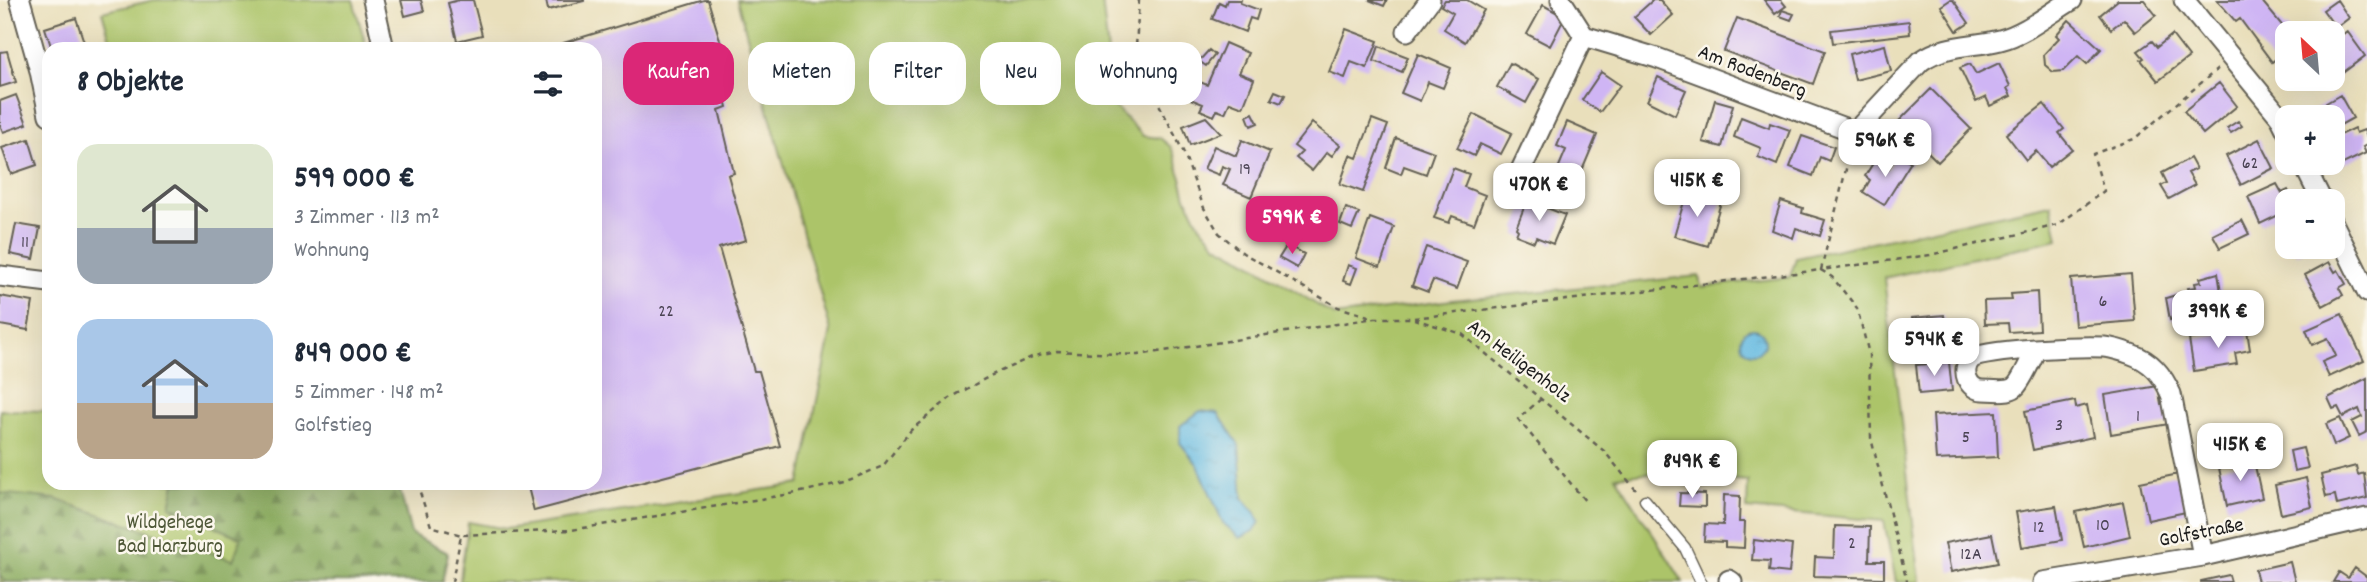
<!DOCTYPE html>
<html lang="de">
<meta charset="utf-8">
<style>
:root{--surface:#fff;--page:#f2f2f3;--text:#1f2937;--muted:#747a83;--accent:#db2777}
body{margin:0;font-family:Dekko,sans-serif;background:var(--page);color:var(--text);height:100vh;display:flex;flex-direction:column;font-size:26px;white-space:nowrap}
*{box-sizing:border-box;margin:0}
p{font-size:23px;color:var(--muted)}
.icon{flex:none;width:38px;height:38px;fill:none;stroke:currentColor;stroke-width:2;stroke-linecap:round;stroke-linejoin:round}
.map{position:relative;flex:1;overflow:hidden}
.panel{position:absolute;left:42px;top:42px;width:560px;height:448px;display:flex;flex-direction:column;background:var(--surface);border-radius:21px;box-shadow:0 7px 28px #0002}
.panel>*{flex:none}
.top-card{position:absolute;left:623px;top:42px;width:665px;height:63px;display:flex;gap:14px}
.needle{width:46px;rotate:334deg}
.controls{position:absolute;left:2275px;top:21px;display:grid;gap:14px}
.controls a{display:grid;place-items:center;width:70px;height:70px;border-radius:14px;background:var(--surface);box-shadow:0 7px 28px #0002;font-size:35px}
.price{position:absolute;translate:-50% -60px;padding:0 16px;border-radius:14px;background:#fff;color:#222;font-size:23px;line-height:46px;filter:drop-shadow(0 2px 4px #0008)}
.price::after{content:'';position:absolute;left:50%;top:42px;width:21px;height:16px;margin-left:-10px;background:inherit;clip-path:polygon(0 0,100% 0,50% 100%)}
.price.on{background:var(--accent);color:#fff}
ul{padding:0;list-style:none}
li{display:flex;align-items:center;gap:21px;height:175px;padding:0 35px}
li span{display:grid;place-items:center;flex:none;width:196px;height:140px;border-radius:21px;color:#555}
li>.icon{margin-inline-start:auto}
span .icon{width:84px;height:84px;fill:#fffc;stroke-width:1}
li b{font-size:30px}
h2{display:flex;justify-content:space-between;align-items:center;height:84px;padding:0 35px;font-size:30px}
.pill{padding:0 24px;border-radius:21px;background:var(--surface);box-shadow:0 7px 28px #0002;font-size:24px;line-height:63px}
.pill.on{background:var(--accent);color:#fff}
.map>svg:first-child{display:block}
.green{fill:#acc469;stroke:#647042;stroke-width:2}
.forest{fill:url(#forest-firs);stroke:#52633c;stroke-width:2}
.water{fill:url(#water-ripples);stroke:#406b7e;stroke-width:2}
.building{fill:#cfb5f4}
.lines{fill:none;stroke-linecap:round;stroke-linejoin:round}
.service-casing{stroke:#646054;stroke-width:13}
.minor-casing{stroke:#646054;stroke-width:23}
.path{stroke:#646054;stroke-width:2.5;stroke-dasharray:5 5;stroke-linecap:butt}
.service{stroke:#fff;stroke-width:10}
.minor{stroke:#fff;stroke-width:19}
.labels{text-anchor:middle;stroke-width:5;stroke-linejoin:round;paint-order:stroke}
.number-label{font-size:18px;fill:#494252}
.street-label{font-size:21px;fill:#1c1c1c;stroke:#fbf7ec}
.park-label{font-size:21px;fill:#4e5737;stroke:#fbf7ec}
</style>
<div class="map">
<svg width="2367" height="582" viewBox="0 0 2367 582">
<defs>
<pattern id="forest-firs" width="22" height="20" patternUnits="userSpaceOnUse" patternTransform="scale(1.75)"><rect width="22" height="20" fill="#89aa5d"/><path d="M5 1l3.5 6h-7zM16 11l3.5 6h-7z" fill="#6f8a4c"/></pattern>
<pattern id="water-ripples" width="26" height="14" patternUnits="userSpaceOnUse" patternTransform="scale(1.75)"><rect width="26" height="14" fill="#65bae1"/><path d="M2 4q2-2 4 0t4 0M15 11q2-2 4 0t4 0" fill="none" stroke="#579fc0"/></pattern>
</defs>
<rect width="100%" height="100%" fill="#fbf7ec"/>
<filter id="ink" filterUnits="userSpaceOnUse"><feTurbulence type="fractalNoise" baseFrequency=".0143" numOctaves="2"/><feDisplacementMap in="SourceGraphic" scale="14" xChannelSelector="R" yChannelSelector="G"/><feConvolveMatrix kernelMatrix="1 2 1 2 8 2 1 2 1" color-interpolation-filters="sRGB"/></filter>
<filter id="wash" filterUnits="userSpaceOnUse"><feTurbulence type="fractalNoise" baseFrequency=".00686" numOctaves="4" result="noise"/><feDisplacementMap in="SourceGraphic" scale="28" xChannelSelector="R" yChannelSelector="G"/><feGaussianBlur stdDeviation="1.57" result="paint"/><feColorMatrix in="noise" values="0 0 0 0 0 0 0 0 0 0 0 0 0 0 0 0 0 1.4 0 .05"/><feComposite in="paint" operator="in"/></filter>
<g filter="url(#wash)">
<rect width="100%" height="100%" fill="#e9dfbb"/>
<!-- green -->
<path class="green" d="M154,0h199l14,49h-254l-11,-37z
M737,0h365l12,106 29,30 17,2 11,9 6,15 9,35 13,27 18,21 37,20 81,51 117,-16 247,-24 2,11 89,-10 6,-19 255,-54 7,35 -174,39 36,304h-24l-12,-61 -137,-12 1,-28 -102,-8 -30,3 67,106h-1223c1,-21 7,-40 8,-60l38,7 294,-45 31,-153z
M0,410l49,1v72h349l13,51 37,19 -6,29h-442z"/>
<!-- forest -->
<path class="forest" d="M175,483h223l13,51 37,19 -6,29h-435l-7,-5v-84l55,6 178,61 8,-22 -71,-32z"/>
<!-- water -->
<path class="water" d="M1741 341a12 12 0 1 1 24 0a12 12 0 1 1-24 0Z
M1200,411l18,2 21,32 4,53 13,15 4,9 -6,9 -14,7 -17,-15 -25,-58 -18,-22v-17z"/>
<g id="blocks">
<!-- building -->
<path class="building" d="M401,0h20l3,11 -19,5z
M459,0h14l9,35 -25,6 -9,-38z
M546,0h38v1l-36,9z
M704,0h4l24,80 -11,4 6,23 -8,3 15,63 -6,2 18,65 -27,8 35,123h5l21,75 -246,65 -7,-28h68v-434l-48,-1z
M1227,0h14l-1,3 19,7 -3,10 -6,-2 -5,14 -33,-13 7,-17 6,3z
M1369,0h18l-3,6z
M1445,0h22l17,10 -19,32 -21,-13 9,-16 -12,-7z
M1653,0h7l13,15 -22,20 -17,-18z
M1764,0h17l5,6 -11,8z
M1950,0h3l16,23 -12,8 -16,-25z
M2118,0h26l12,15 -21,17 -11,-13 -13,10 -11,-14z
M2217,0h44l24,29 2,-2 5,6h-5v17l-15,12 -32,-43 -4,3z
M2337,0l12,18 -13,10 -13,-18z
M1543,5l22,12 -15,29 -23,-12z
M1782,10l12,4 -3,6 -11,-4z
M76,18l10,30 -34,1 -7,-21z
M1737,18l88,33 -12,33 -89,-33z
M2069,20l32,29 -14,15 -9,-8 -15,15 -10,1 -8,-7 -1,-11 15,-16 -3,-3z
M1909,21l1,13 -77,9 -2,-13z
M1346,29l32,12 -11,27 -16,-6 -6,16 -16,-6z
M2347,31l18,25 -29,22 -3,-4v-32z
M2172,35l17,22 -31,24 -17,-21 3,-2 -6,-7 14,-10 5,6z
M1225,43l23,10 -9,20 15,6 -11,28 -13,-5 -5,11 -8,-3 -3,6 -14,-6 3,-6 -20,-8 8,-18 16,7z
M1885,45l6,26 -36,9 -6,-26z
M1379,46l29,11 -6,15 -28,-11z
M1209,50l6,5 -9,11 -7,-5z
M7,51l9,31 -16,5v-35z
M1418,54l33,14 -8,20 -15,-6 -8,19 -19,-8z
M1510,63l29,16 -13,24 -29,-16z
M1999,63l11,23 -3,2 4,8 -21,10 -4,-9 -10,5 -16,-34 10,-4 6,10z
M1601,72l19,13 -20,27 -18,-12z
M1658,77l28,13 -11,25 -28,-14z
M2219,83l18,23 -34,28 -19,-23z
M1931,89l40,40 -33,33 -40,-40z
M1275,91l10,4 -4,8 -10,-4z
M16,95l11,29 -24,8 -3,-7v-24z
M2340,95l13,23 -20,11v-12h-15l-4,-7z
M1715,100l18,5 -11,42 -19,-5z
M2044,104l20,25 -5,4 13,16 -23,18 -13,-16 -10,9 -20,-26z
M1253,113l5,10 -7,3 -4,-10z
M1474,114l38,19 -11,21 -21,-10 -6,12 -17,-8z
M1206,117l15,16 -31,12 -7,-19z
M1741,117l28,11 1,-5 20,7 -13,35 -19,-8 3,-9 -27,-11z
M1372,119l16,6 -25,67 -23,-8 10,-29 7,3z
M2238,121l4,5 -11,7 -4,-5z
M1567,122l30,13 -21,50 -21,-9 11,-26 -9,-4z
M1312,123l28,22 -8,11 -5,-4 -15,19 -16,-13 6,-6 -8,-6z
M2354,128l2,5 8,-3 3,7v8l-4,2 3,6 -25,12 -8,-18v-9z
M1802,136l32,11 -5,14 -9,-4 -7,19 -23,-9z
M1396,138l38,14 -8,22 -22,-8 -3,8 -15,-6z
M29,139l8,26 -26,9 -9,-26z
M2259,139l15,29 -33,17 -15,-29z
M1242,140l28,12 -19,45 -28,-12 7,-16 -8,-3 -3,9 -15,-6 10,-23 22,10z
M1897,154l14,8 -27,43 -21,-13 7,-12 -5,-4 10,-16 13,9z
M2190,158l6,11 -8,4 7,12 -26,14 -8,-13 6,-3 -5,-10z
M1453,168l16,6 -5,13 21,8 -11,29 -22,-8 -3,7 -15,-5z
M2277,184l5,9 6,-3 5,11h-6v10l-27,13 -12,-27z
M1687,191l34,11 -13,44 -34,-10z
M1527,200l38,15 -12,29 -17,-7 -2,5 -18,-7 2,-5 -2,-2z
M1781,201l22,7 -1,5 23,7 -5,16 -24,-8 -3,10 -21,-8z
M1346,208l13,5 -7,16 -12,-5z
M1370,218l24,9 -14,40 -24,-9z
M2242,220l7,14 -29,14 -7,-13z
M16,224l24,4 -6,31 -24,-5z
M1287,245l17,9 -7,14 -18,-10z
M1426,247l41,15 -10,27 -24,-9 -5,12 -16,-6z
M2293,247h20l-16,7z
M2329,262l6,10 3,-2 8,14 -7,4 4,7 -20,11 -18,-31z
M1348,265l9,3 -6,16 -8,-3z
M2218,273l6,38 -54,9 -4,-22 23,-7 -1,-3 8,-1 -1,-4 6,-1 -1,-4z
M2131,274l4,47 -60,5 -4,-47z
M2037,292l2,38 -30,2 -1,-9 -23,1 -1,-23 28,-1 -1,-6z
M0,296l33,6 -5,28 -28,-5z
M2342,314l22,47 -35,16 -7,-15 14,-6 -8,-18 -16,7 -6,-15z
M1944,315l3,26 -33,3 -2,-26z
M2247,330l3,20 -15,3 2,11 -43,7 -5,-32z
M1949,362l3,29 -33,3 -3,-29z
M2367,378v54l-8,4 -7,-14 10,-5 -3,-8 -16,8 -5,-10 -5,2 -5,-11z
M2158,386l3,19 5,-1 3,20 -58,10 -6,-39z
M2075,401l1,7 11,-3 6,32 -60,13 -8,-39z
M1996,412l2,45 -62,3 -3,-45z
M2340,418l9,20 -15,7 -8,-21z
M2303,448l5,20 -14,3 -4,-20z
M2254,461l8,37 -35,8 -8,-38z
M2356,466l2,9 6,-2 3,25 -30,7 -2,-10 -9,2 -5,-22z
M2179,474l7,38 -38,8 -8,-38z
M2306,478l6,29 -31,7 -6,-29z
M1680,493l25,1v13l-26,-1z
M1724,495l16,1 -1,26h6l-1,26 -19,-1v-5l-21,-1 1,-17 18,1z
M2123,502l7,34 -46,11 -8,-35z
M2056,506l6,34 -40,7 -6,-35z
M1835,526l35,1 -1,34h15v17l-70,-2 1,-19 19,1z
M1992,534l6,29 -47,9 -6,-29z
M1754,540l38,5 -3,28 -20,-2 1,-10 -18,-1z
M2290,562l5,20h-37l-3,-12z
M2355,568l12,9v5h-34l6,-10 9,6z
M2229,575l2,7h-30v-1z"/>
</g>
</g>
<g filter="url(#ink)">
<use href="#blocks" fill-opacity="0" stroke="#646054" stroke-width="2"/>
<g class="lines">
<defs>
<path id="service" d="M1645,500l40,48 16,34"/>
<path id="minor" d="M20,0l20,71 9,44
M373,0l11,49
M1561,0l23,36 73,22 198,74 66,-71c24,-17 51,-14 79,-21 25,-6 50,-27 72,-40
M2184,0l96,117 7,14
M1407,31l23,-31
M2303,163l19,38
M1521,170l63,-134
M2333,223l34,69
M0,276l49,6
M2036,350c-5,9 -14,31 -21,37 -7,6 -24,3 -32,3 -15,0 -23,-20 -12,-31 12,-10 114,-13 133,-12 9,1 19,4 27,7 20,7 31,20 40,40l32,162
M1729,580l3,2
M2043,582l160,-26 164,-38"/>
</defs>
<!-- service casing -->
<use href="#service" class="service-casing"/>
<!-- minor casing -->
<use href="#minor" class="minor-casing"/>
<!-- path -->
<path class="path" d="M1139,0l-3,47 7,26 40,78 21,57 15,25 24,20 95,54 37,11h36l51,16 142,117 32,39
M1851,149l-30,121 109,-15 128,-30 46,-34 -11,-37 41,-15 85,-71
M1414,318l407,-48 11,7 25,31 12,46 2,84 36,144
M1541,399l-23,20 68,83
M417,483l14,43 30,9
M452,582l9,-47 110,-5 226,-37 47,-11 39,-16 28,-36 39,-32 42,-23 42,-19 23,-5 81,4 237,-37"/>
<!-- service -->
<use href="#service" class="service"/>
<!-- minor -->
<use href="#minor" class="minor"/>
</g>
</g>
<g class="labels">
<!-- number labels -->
<g class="number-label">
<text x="2250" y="168">62</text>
<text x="1245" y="174">19</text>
<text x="25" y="247">11</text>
<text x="2103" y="306">6</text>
<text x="666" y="316">22</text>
<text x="2138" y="421">1</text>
<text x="2059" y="430">3</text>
<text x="1966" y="442">5</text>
<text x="2103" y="530">10</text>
<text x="2039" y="532">12</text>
<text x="1852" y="548">2</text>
<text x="1971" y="559">12A</text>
</g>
<!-- street labels -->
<g class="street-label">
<text transform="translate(1753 70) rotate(21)" y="7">Am Rodenberg</text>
<text transform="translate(1520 360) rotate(37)" y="7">Am Heiligenholz</text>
<text transform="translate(2201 531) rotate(-11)" y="7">Golfstraße</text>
</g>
<!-- park labels -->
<g class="park-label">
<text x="170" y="528">Wildgehege<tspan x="170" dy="24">Bad Harzburg</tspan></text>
</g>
</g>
</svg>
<div class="controls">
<a><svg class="needle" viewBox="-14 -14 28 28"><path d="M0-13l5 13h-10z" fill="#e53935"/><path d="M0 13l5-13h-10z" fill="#747a83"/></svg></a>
<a>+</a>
<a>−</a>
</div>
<b class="price" style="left:1885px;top:179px">596K €</b>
<b class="price" style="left:1697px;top:219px">415K €</b>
<b class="price" style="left:1539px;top:223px">470K €</b>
<b class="price on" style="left:1292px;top:256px">599K €</b>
<b class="price" style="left:2218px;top:350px">399K €</b>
<b class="price" style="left:1934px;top:378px">594K €</b>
<b class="price" style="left:2240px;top:483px">415K €</b>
<b class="price" style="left:1692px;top:500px">849K €</b>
<div class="top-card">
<a class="pill on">Kaufen</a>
<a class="pill">Mieten</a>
<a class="pill">Filter</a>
<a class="pill">Neu</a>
<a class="pill">Wohnung</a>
</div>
<section class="panel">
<h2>8 Objekte<svg class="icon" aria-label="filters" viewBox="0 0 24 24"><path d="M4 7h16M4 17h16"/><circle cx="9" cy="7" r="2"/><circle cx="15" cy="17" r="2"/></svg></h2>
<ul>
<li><span style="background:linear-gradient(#dfe7d0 60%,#9aa5b1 0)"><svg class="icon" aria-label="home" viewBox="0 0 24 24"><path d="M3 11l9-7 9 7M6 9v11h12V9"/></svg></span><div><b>599 000 €</b><p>3 Zimmer · 113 m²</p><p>Wohnung</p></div></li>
<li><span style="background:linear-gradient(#a9c7e8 60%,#b9a48a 0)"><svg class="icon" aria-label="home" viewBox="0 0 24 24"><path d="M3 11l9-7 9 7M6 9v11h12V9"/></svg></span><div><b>849 000 €</b><p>5 Zimmer · 148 m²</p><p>Golfstieg</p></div></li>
</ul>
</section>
</div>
